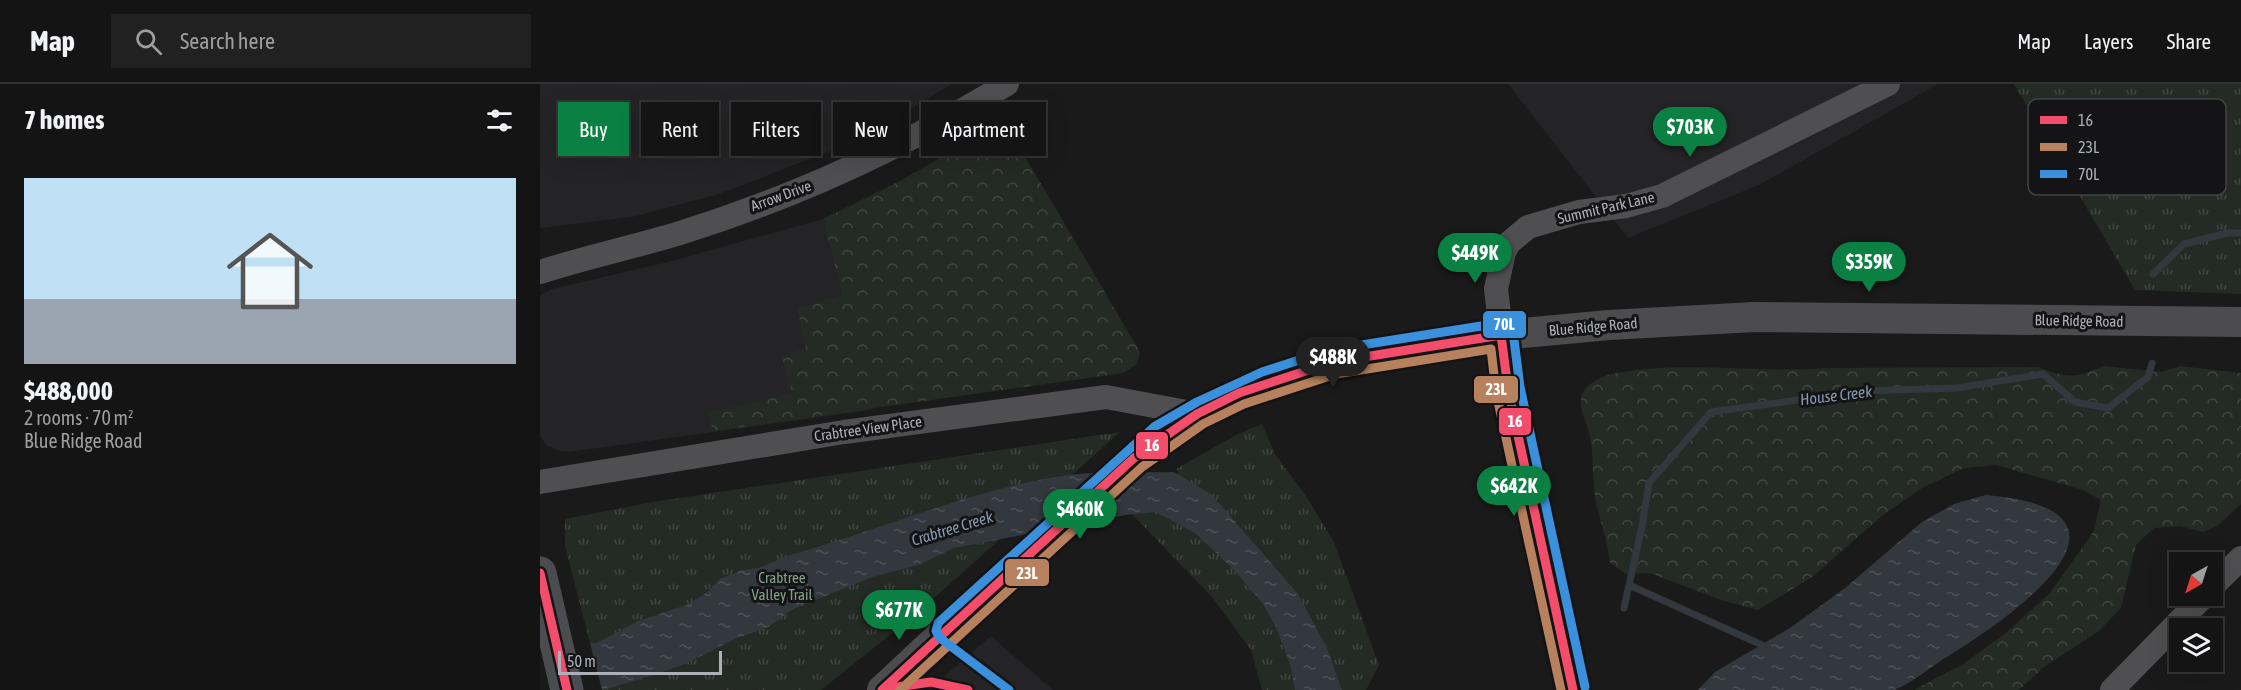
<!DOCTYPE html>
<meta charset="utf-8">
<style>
:root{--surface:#141414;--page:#212122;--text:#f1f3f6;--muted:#9d9ea0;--line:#333334;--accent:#0b8043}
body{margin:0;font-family:"Asap Condensed",sans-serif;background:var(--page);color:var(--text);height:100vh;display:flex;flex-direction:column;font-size:22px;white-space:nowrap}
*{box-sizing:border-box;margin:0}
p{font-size:20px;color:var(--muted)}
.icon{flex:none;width:33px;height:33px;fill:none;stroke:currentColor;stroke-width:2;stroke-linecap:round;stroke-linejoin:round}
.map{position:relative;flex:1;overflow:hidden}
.drawer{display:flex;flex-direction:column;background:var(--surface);width:540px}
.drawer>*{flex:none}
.banner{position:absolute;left:18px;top:18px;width:570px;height:54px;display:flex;gap:12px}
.needle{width:39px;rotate:219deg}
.tools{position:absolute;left:1629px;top:468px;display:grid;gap:12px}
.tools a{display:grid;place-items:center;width:54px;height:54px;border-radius:0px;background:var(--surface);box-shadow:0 6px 24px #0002,0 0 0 2px var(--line);font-size:30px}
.scale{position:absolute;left:18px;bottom:15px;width:164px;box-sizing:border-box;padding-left:6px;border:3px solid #adb0b9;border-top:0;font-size:16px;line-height:21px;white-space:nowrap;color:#adb0b9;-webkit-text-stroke:4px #141416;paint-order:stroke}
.price{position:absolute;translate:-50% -51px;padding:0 14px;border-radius:21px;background:var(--accent);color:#fff;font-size:20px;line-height:39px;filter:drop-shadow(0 2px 3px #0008)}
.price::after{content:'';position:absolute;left:50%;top:36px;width:18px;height:14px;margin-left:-9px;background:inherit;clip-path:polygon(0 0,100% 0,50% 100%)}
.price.current{background:#222;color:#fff}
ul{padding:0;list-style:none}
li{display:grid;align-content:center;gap:12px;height:318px;padding:0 24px}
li+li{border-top:2px solid var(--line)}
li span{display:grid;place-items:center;height:186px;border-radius:0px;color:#555}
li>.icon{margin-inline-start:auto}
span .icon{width:108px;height:108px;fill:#fffc;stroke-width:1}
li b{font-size:26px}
h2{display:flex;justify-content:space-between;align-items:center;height:72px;padding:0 24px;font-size:26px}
.pill{padding:0 21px;border-radius:0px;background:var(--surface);box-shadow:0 6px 24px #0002,0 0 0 2px var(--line);font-size:21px;line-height:54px}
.pill.current{background:var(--accent);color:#fff}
header{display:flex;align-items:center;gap:36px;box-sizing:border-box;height:84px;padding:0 30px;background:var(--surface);border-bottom:2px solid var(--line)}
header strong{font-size:28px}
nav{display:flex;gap:33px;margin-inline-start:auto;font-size:21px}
.search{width:420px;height:54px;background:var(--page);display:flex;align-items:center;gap:15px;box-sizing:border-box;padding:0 21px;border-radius:0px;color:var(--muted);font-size:22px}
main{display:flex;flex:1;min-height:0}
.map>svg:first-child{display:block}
.built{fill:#242426}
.forest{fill:url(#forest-crowns)}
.park{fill:url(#park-tufts)}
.water{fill:url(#water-ripples)}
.pier{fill:#1a1a1a}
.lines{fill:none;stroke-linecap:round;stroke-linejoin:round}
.stream{stroke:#32383e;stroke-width:7}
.minor{stroke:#4f4f52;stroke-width:24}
.major{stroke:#4c4c4e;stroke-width:30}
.highway{stroke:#4b4c4f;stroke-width:33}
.bus-1-casing{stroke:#141416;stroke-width:14}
.bus-2-casing{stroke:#141416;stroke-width:14}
.bus-3-casing{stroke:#141416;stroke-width:14}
.bus-1{stroke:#f44d6c;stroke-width:9}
.bus-2{stroke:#b6815c;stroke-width:9}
.bus-3{stroke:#3a90db;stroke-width:9}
.labels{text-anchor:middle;stroke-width:6;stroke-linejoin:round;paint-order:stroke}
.street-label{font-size:15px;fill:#adb0b9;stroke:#141416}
.park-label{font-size:15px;fill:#86a189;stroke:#141416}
.water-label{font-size:16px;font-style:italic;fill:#889bb0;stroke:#141416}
.key{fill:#141416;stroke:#424347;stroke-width:1.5}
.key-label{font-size:16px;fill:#adb0b9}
.line-badge{stroke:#141416;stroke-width:2}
.badge-label{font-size:16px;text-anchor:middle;font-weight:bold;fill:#fff}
</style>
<header>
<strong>Map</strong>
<div class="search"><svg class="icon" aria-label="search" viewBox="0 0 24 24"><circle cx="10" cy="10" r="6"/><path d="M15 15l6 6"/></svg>Search here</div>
<nav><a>Map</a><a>Layers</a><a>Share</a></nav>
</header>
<main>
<section class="drawer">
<h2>7 homes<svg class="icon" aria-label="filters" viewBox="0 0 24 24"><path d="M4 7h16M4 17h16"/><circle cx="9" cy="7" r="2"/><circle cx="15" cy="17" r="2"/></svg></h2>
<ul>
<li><span style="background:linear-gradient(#bfe0f5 65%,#9aa5b1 0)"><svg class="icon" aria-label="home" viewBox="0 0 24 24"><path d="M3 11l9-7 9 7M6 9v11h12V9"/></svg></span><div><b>$488,000</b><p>2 rooms · 70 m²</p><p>Blue Ridge Road</p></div></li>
</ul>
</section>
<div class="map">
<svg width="1701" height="606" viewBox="0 0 1701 606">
<defs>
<pattern id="forest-crowns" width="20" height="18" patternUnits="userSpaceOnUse" patternTransform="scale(1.5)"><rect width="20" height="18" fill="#242a24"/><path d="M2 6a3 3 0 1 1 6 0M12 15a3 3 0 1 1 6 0" fill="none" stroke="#414642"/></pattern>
<pattern id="park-tufts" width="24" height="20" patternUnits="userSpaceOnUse" patternTransform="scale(1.5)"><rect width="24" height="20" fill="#242a24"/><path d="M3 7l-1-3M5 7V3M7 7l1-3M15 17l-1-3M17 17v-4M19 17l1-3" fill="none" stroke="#414642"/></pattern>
<pattern id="water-ripples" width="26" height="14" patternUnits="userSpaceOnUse" patternTransform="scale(1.5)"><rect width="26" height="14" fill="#32383e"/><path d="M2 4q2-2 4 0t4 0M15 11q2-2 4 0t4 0" fill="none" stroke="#4d5258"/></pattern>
</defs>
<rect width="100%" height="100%" fill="#1a1a1a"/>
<!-- built -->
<path class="built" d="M0,0h412l-93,56 -140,54 -87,23 -92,11z
M968,0h430l-177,100 -133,54z
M283,135l48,191 -302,42 -10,-1 -13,-6 -6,-9v-140l12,-7 116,-27z
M451,552l62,54h-125z"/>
<!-- forest -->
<path class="forest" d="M462,47l11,5 127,216 -3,12 -14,9 -410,58 -5,-18 84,-20 -10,-37 24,-8 -9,-40 45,-13 -19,-76 73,-36 85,-48z
M1564,282l57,6 19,-6 61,7v131l-24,22 -14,6 -23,-6 -26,2 -18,17 -15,63 -22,23 -55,36 -25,23h-105l49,-26 43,-31 44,-40 44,-62 7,-31 -18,-10 -87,-25 -32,3 -42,20 -38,26 -72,63 -54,33 -37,-10 -71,-27 -24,1 -16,-11c-2,-22 -10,-41 -14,-62 -5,-22 -1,-46 -7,-68 -2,-12 -10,-23 -8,-35 3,-15 23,-23 36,-25 69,-13 141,1 210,-5l211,-1c30,12 36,11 66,-1z"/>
<!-- park -->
<path class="park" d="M1474,0h227v210l-106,-4z
M722,340l13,30 31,42 28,46 45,123 -13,25h-104l-11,-40 -39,-53 -85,-88 51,-36 -2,-4 60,-34z
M580,348l-205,183 -94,75h-219l-37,-144v-27l88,-17z"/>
<!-- water -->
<path class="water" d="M634,388l38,23 86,99 29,54 15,42h-47l-5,-26 -14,-37 -13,-23 -29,-34 -39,-37 -39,-21 -31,3 -171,33 -36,17 -46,12 -79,32 -25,18 -33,12 -50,25 -35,12 -47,14h-63l25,-49 32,2 39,-21 53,-18 21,-14 10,-11 22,-9 17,-2 28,-12c90,-25 176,-63 268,-79 38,-7 80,-4 119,-5z
M1446,411c175,15 31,119 -38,161 -16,10 -36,27 -54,34 -13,0 -36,0 -50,0 -49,0 -97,0 -146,0l17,-18 75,-44 55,-40 77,-66 32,-18z"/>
<!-- pier -->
<path class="pier" d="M25,554l24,1 13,51h-62v-51z"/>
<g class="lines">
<!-- stream -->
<path class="stream" d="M1613,190l31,-30 43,-11h14
M1089,501l133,60
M1084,524l17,-77 8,-48 62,-71 153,-21 93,-3 86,-14 32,28 33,6 40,-31 4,-14"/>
<!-- minor -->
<path class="minor" d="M0,188c46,-15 94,-25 140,-39 116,-36 224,-86 327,-149
M0,398l304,-50 262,-35 91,17
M1672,503l29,-29
M1033,606l-65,-301 -12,-100 8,-37 5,-9 19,-16 51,-15 47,-6 36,-10 226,-112
M1572,606l92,-94"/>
<!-- major -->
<path class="major" d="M342,606l120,-112 160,-142 35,-22 42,-21 94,-31 168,-27 108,-10 145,-8 487,5"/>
<!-- highway -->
<path class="highway" d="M0,489l27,117"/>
<defs>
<path id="bus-1" d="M0,489l27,117
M344,605l47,-7 37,8
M342,606l252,-232 63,-44 42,-21 94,-31 168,-27 7,54 65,301"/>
<path id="bus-2" d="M360,606l242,-223 61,-43 41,-20 92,-30 155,-25 5,43 65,298"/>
<path id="bus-3" d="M469,606l-69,-52 -4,-7 2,-8 216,-196 43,-25 65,-30 68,-22 170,-27 8,2 5,7 7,55 65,300"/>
</defs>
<!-- bus-1 casing -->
<use href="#bus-1" class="bus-1-casing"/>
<!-- bus-2 casing -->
<use href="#bus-2" class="bus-2-casing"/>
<!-- bus-3 casing -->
<use href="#bus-3" class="bus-3-casing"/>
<!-- bus-1 -->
<use href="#bus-1" class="bus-1"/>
<!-- bus-2 -->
<use href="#bus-2" class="bus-2"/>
<!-- bus-3 -->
<use href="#bus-3" class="bus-3"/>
</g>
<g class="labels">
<!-- street labels -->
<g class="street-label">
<text transform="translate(241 112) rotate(-20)" y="5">Arrow Drive</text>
<text transform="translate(1066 124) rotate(-13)" y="5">Summit Park Lane</text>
<text transform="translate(1539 237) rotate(1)" y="5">Blue Ridge Road</text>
<text transform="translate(1053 243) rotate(-5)" y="5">Blue Ridge Road</text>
<text transform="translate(328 345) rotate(-8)" y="5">Crabtree View Place</text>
</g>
<!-- park labels -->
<g class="park-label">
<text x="242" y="499">Crabtree<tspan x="242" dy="17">Valley Trail</tspan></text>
</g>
<!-- water labels -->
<g class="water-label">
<text transform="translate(1296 311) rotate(-7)" y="6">House Creek</text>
<text transform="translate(412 444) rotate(-17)" y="6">Crabtree Creek</text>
</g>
</g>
<!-- legend -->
<rect x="1488" y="15" width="198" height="96" rx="9" class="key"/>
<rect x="1500" y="32" width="27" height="8" fill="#f44d6c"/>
<rect x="1500" y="59" width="27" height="8" fill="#b6815c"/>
<rect x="1500" y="86" width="27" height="8" fill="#3a90db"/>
<g class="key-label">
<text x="1538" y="42">16</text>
<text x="1538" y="69">23L</text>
<text x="1538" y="96">70L</text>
</g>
<g class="line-badge">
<rect x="942" y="226" width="45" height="29" rx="6" fill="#3a90db"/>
<rect x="933" y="291" width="46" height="29" rx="6" fill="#b6815c"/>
<rect x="958" y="323" width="34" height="29" rx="6" fill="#f44d6c"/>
<rect x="595" y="347" width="34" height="29" rx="6" fill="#f44d6c"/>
<rect x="464" y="474" width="46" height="29" rx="6" fill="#b6815c"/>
</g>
<g class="badge-label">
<text x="964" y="246">70L</text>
<text x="956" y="311">23L</text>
<text x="975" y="343">16</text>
<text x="612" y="367">16</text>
<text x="487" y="495">23L</text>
</g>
</svg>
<div class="tools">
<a><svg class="needle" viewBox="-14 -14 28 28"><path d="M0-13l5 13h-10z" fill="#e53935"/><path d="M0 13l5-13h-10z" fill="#9d9ea0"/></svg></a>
<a><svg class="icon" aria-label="layers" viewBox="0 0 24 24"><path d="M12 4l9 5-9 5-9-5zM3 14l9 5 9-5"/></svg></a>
</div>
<div class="scale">50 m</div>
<b class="price" style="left:1150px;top:74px">$703K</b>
<b class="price" style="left:935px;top:200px">$449K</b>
<b class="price" style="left:1329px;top:209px">$359K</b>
<b class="price current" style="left:793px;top:304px">$488K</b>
<b class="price" style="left:974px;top:433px">$642K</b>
<b class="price" style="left:540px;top:456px">$460K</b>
<b class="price" style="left:359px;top:557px">$677K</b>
<div class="banner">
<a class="pill current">Buy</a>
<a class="pill">Rent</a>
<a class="pill">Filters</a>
<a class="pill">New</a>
<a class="pill">Apartment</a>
</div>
</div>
</main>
